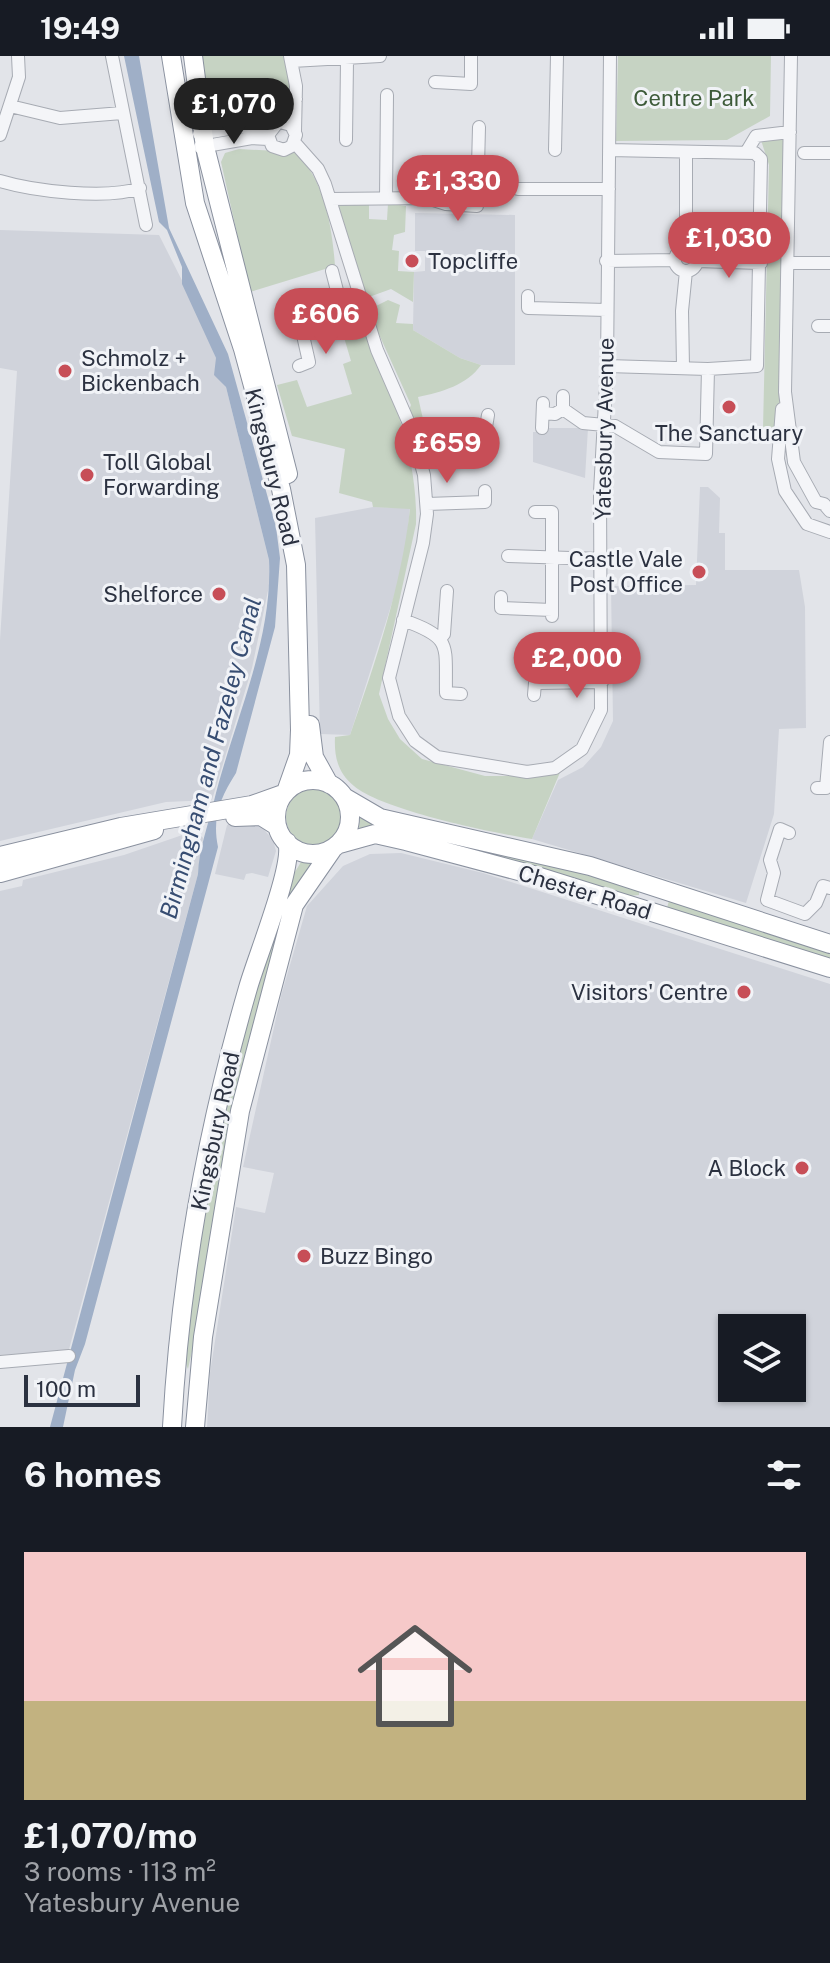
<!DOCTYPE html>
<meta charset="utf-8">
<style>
:root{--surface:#171b24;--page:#242831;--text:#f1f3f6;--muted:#9ea1a6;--accent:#c74e57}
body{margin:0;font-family:"Public Sans",sans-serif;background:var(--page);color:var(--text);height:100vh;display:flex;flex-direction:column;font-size:30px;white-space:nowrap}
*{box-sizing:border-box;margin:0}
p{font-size:26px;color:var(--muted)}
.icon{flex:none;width:44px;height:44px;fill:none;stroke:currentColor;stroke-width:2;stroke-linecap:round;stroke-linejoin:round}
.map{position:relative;height:1371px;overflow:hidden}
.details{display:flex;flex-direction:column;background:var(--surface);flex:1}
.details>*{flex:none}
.fabs{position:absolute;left:718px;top:1258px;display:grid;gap:16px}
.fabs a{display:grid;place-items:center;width:88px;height:88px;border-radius:0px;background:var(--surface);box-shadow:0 2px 6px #0004;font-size:40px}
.scale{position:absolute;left:24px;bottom:20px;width:116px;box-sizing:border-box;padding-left:8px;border:4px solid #2b3140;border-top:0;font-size:22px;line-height:28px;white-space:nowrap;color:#2b3140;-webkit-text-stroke:6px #f1f3f7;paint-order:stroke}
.price{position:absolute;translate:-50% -68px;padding:0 18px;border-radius:28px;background:var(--accent);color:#fff;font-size:26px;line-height:52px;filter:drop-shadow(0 2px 4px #0008)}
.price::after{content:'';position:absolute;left:50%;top:48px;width:24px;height:18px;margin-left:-12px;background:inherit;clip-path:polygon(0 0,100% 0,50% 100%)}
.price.current{background:#222;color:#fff}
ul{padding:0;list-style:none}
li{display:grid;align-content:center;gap:16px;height:424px;padding:0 24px}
li span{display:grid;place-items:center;height:248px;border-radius:0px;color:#555}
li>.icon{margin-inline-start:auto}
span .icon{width:144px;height:144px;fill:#fffc;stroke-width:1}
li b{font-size:34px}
h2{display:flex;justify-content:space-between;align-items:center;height:96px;padding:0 24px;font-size:34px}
.status{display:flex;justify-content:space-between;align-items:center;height:56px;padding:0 40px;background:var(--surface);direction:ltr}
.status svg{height:22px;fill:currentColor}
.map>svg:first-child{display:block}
.built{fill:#d0d3db;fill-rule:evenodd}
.green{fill:#c6d3c3}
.water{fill:#9fafc7}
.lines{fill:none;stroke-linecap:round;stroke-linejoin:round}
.minor-casing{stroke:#a7abb3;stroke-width:14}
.highway-casing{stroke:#8a919f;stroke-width:20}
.minor{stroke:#f4f5f8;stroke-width:12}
.highway{stroke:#fff;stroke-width:18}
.poi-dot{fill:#c74e57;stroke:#f1f3f7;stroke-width:3}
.labels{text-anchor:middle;stroke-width:6;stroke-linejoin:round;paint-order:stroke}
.park-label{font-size:22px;fill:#3d5b39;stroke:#f1f3f7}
.poi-label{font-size:22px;fill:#2b3140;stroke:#f1f3f7;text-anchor:start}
.street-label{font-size:22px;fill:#2b3140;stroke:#f1f3f7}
.water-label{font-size:24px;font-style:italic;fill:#374d72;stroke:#f1f3f7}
</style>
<div class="status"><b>19:49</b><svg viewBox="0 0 49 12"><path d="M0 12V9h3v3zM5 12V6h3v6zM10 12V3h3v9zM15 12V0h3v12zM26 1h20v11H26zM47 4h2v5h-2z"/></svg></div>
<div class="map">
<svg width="830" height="1371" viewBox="0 0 830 1371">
<rect width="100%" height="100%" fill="#e2e4e9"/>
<!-- built -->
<path class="built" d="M415,157l100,2v150h-34l-21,-7 -47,-28 1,-58 11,-1v-20h-10z
M0,174l159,5 39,77 18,46 1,19 9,10 43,173 1,21 -18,87 -40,132 -46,2 -166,39v-201l17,-269 -17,-3z
M546,372h42l-3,50 -52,-16v-30h12z
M700,431h8l12,11 -1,35h6v37h74l6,37 1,121 -27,1 -5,85 -28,89 -214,-64 26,-59 25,-13 18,-20 12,-26 -2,-135 85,-1z
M373,451l37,1 -6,57 -54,170 -30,-1 -5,-216z
M247,765l13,4 13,15 3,11 -8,26 -16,-4 -6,1 -2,6 -29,-6 12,-49z
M197,774l6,8 -5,36 -130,479 -68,2v-464l22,-5 1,-6 101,-25z
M401,797l82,20 347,111v443h-623l3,-54 26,-166 29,6 9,-40 -31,-6 38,-171 26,-90 36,-40 27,-12zM732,1272h60v60h-60z"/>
<!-- green -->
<path class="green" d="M202,0h81c12,39 10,61 -35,66 -14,1 -25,4 -37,-3z
M618,0h153l-1,60 -43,24 -111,1z
M783,80l-1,247 -5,42 -4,5 -10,-1 6,-264 -8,-25z
M239,93l57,3c29,30 36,74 39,114l-85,26 -29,-130 4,-9z
M338,147l31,1v15l18,1 1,-17 18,3 -1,26 -11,3 -2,15 7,1 -1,20 16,1 -1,30 -22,-13 -22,8 -5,-3z
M388,244l12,5 -4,18 17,1v6l47,28 21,7c-14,20 -39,27 -63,32l5,22h-10l-4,-9 2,-5 -43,-95z
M356,261l8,7c26,65 54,129 52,200l-37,170 9,25 12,20 22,20 63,17h55l21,-6 -29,69c-39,-6 -150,-29 -178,-53 -16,-13 -20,-29 -19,-49l15,-2c26,-74 51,-148 60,-226l-37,-2 -1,-5 -33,-9 6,-44 -53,-13 -15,-51 20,-5 10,27 45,-13 -9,-30 8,-3 -11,-37z
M286 761a28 28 0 1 1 56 0a28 28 0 1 1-56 0Z
M360,755l241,68 38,12v4l-11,1 -269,-66z
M303,802l12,6 -20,33 -107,472c-22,-47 71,-417 97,-479 4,-11 13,-21 18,-32z
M670,841l160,53v14l-163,-56z"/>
<!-- water -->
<path class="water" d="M124,0h15l30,172 59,126 48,173 4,31 -5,69 -39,146c-16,25 -24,45 -18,74l-133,497 -10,26 -12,57h-13l148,-553c1,-26 10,-48 16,-73 19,-78 59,-159 55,-241l-43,-173 -12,-12 2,-17 -34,-74v-17l-15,-37 -8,-8z"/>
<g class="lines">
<defs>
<path id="minor" d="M112,0l34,169
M290,0l6,30 -1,45
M791,0l-6,336 9,70 22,40
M292,5l88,-5
M435,26l36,2v-28
M10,50l50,12 62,-5
M280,66l11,3 5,10 -4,11 -8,4 -12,-4 -4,-11 28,-36
M199,78l42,-7 30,1
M0,79l19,-58 -1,-21
M346,84l1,-79
M294,86l24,27 7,15 52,166 34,78 13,47 3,39 -4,29 -34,135 10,38 16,25 22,16 90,15 28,-4 27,-19 19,-39 -1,-218 7,-126 3,-310
M200,91l52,-9 16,1
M555,94l2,-94
M747,95l9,-15 34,-4
M686,96v97
M804,97h26
M0,125c33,10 107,19 140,7
M518,133h91
M386,142l1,-103
M330,143l97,-1 19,6 31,2 2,-79
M675 204a11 11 0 1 1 22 0a11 11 0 1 1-22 0Z
M606,205l69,-1
M697,205l64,2
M789,207h41
M332,215l12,47
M528,240v12l79,2
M818,270h12
M302,275l63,-21
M299,310l10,-4 -9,-40
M607,310l101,3 49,-3 4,-207 -6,-6 -146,-3
M683,311l-1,-56 4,-40
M563,353l20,14 32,3 44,26 47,2 2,-85
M782,353l-4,50 7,32 22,33 23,8
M543,357l12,1 8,-5v-13
M411,372l75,-1 2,-12
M542,372l1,-25
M816,446l8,2 6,7
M427,448l58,-2v-11
M535,456h17v104
M508,500l94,3
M501,541v11l51,2
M403,564c50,18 42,24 43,73l15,1
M440,583l4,-5 3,-43
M534,639l1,-12 67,-1
M817,732h9l4,-46
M789,777l-9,-4 -10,31 4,13 -7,27 38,14 11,-11 7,-17 7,2
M0,1306l69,-6"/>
<path id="highway" d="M171,0l24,147 48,146 38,140 15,76 4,165 -1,25 -12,34
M193,0l12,91 83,327
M310,669l4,32 15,27
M276 761a37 37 0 1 1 74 0a37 37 0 1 1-74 0Z
M344,741l36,21 210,48 240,78
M235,761l26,-1 16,10
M339,788l36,-10 31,7 131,35 293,92
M0,800l121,-29 131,-22 31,-11
M0,817l154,-43
M172,1371c8,-147 35,-298 76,-439 8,-29 47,-124 39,-146
M195,1371l8,-90 37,-226 54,-206 38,-55"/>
</defs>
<!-- minor casing -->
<use href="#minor" class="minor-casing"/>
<!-- highway casing -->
<use href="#highway" class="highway-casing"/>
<!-- minor -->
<use href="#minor" class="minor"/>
<!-- highway -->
<use href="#highway" class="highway"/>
</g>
<!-- markers -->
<g class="poi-dot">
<circle cx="412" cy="205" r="8"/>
<circle cx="65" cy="315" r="8"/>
<circle cx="729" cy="351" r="8"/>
<circle cx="87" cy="419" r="8"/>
<circle cx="699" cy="516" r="8"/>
<circle cx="219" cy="538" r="8"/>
<circle cx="744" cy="936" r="8"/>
<circle cx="802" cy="1112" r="8"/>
<circle cx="304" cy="1200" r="8"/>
</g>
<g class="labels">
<!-- park labels -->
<g class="park-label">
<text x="694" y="50">Centre Park</text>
</g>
<!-- poi labels -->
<g class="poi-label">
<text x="428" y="213">Topcliffe</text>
<text x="81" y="310">Schmolz +<tspan x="81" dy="25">Bickenbach</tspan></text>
<text x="729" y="385" text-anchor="middle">The Sanctuary</text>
<text x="103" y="414">Toll Global<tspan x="103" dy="25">Forwarding</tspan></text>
<text x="683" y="511" text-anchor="end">Castle Vale<tspan x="683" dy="25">Post Office</tspan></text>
<text x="203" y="546" text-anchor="end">Shelforce</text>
<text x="728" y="944" text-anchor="end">Visitors' Centre</text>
<text x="786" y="1120" text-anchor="end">A Block</text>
<text x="320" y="1208">Buzz Bingo</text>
</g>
<!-- street labels -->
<g class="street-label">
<text transform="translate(604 373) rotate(-89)" y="8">Yatesbury Avenue</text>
<text transform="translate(272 411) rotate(76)" y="8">Kingsbury Road</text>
<text transform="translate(585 836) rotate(17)" y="8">Chester Road</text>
<text transform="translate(215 1075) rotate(-78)" y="8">Kingsbury Road</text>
</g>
<!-- water labels -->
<g class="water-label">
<text transform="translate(211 702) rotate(-75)" y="8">Birmingham and Fazeley Canal</text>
</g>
</g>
</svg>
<div class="fabs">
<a><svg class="icon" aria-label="layers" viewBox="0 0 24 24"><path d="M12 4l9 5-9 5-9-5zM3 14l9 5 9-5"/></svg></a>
</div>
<div class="scale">100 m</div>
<b class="price current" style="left:234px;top:90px">£1,070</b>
<b class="price" style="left:458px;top:167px">£1,330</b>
<b class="price" style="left:729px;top:224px">£1,030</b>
<b class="price" style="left:326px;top:300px">£606</b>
<b class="price" style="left:447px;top:429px">£659</b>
<b class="price" style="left:577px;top:644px">£2,000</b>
</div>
<section class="details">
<h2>6 homes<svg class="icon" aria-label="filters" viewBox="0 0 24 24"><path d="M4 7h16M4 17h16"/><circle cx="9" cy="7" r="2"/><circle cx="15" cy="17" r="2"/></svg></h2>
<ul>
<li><span style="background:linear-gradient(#f6c9c9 60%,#c2b280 0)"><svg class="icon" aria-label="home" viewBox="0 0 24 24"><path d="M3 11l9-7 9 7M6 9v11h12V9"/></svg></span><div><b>£1,070/mo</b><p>3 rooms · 113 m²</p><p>Yatesbury Avenue</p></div></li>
</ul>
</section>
